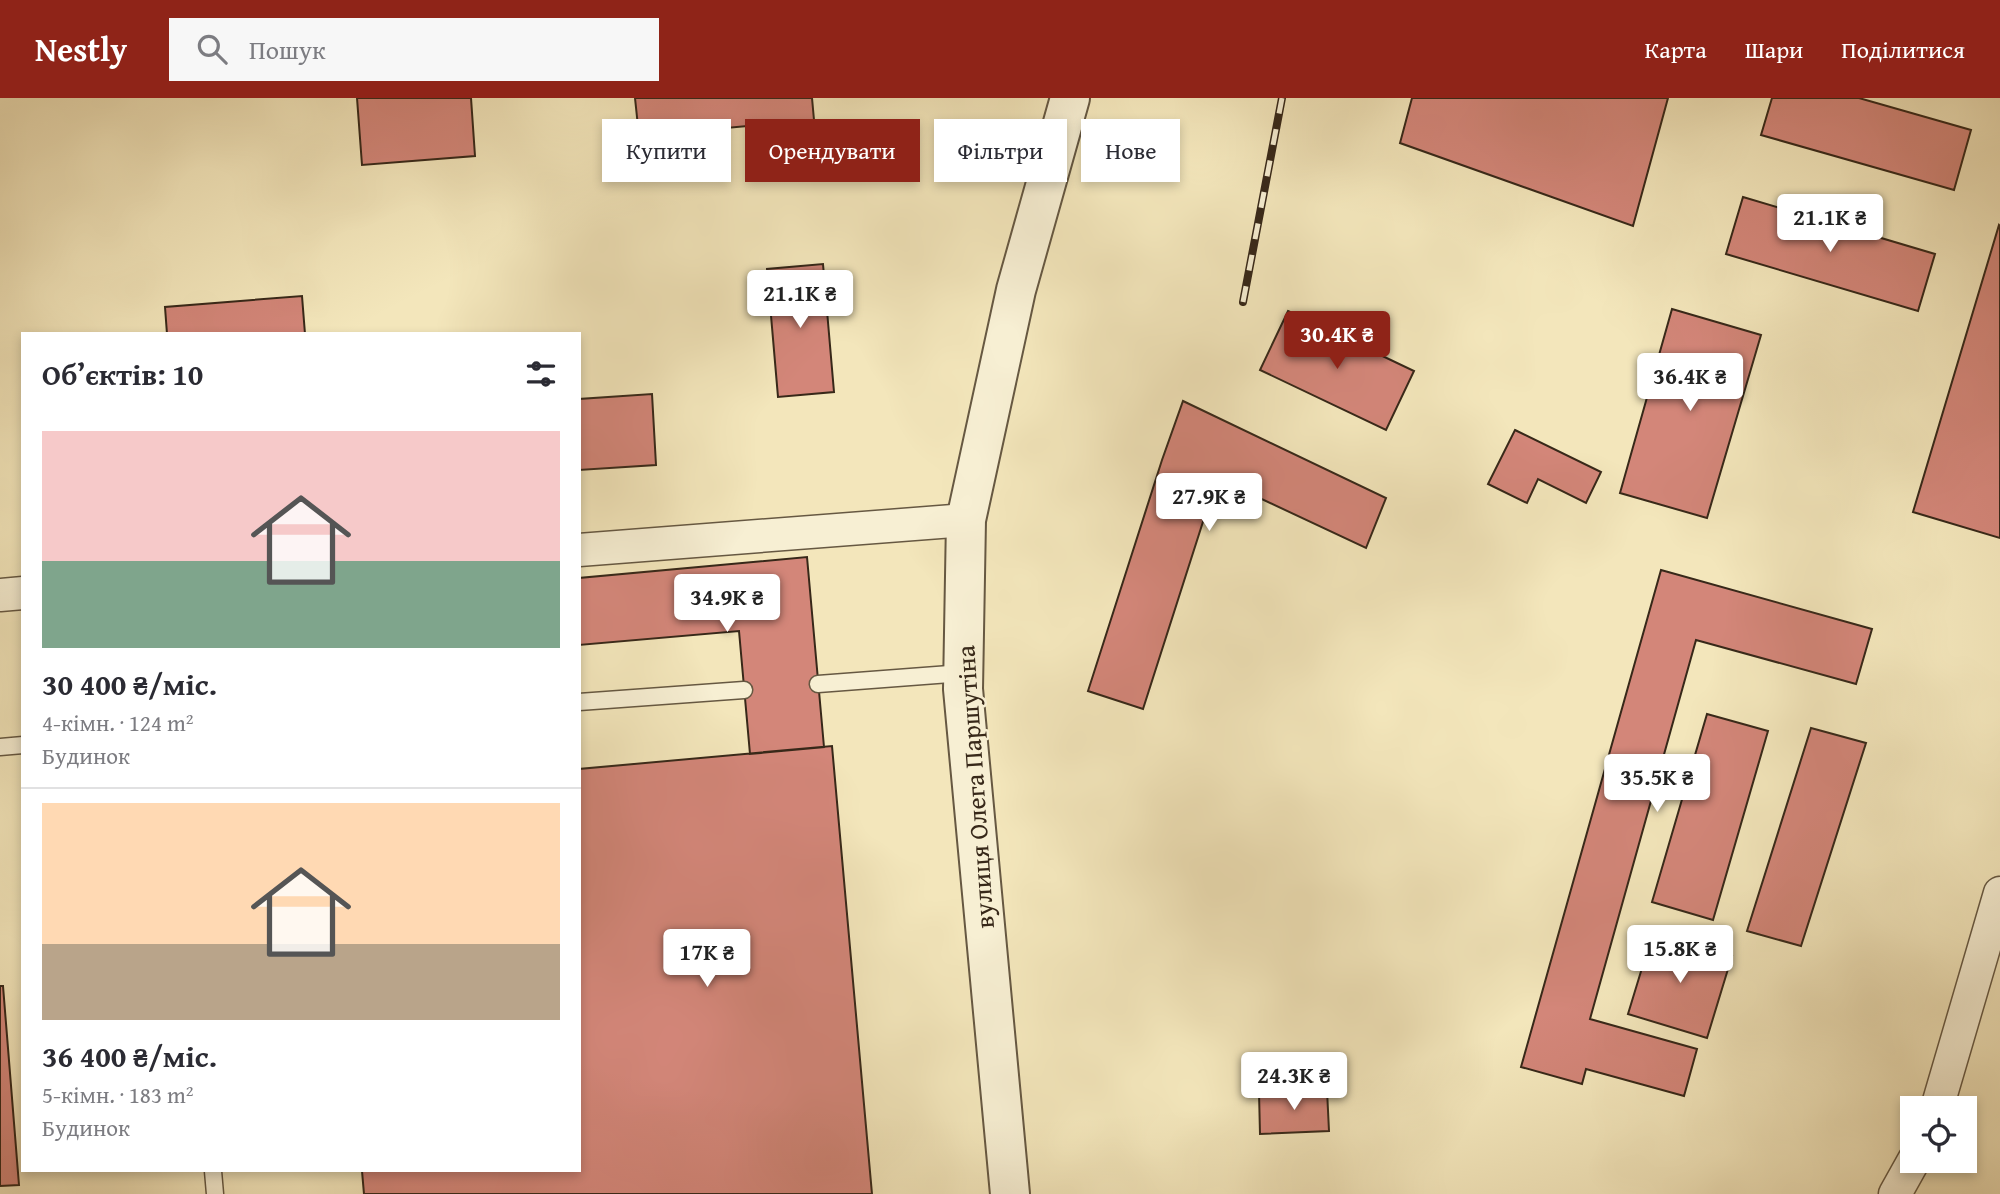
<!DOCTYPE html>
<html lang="uk">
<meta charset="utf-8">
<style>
:root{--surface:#fff;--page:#f7f7f7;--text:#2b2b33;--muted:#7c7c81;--line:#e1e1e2;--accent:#8f2418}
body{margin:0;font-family:"Gentium Book Plus",serif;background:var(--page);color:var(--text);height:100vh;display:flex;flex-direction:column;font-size:26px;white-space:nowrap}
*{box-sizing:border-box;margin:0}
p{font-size:23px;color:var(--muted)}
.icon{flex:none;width:38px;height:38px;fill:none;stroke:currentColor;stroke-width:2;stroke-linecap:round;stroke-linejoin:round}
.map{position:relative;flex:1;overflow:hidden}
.details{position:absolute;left:21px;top:234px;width:560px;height:840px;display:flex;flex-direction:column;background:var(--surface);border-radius:0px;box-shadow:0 4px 10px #0003}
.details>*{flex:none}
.top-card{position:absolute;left:602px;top:21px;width:665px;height:63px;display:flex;gap:14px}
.tools{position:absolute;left:1900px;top:998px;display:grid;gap:14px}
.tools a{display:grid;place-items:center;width:77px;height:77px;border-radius:0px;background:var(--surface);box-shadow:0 4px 10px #0003;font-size:35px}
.price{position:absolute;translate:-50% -60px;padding:0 16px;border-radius:7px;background:#fff;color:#222;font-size:23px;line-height:46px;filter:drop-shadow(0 2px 4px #0008)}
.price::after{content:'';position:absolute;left:50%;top:42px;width:21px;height:16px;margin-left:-10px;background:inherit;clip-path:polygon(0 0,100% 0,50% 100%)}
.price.current{background:var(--accent);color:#fff}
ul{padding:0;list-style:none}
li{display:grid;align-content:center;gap:14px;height:371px;padding:0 21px}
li+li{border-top:2px solid var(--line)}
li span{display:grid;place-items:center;height:217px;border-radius:0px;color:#555}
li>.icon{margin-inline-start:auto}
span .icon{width:126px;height:126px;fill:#fffc;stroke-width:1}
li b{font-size:30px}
h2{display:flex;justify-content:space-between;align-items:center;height:84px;padding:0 21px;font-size:30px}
.pill{padding:0 24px;border-radius:0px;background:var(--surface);box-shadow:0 4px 10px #0003;font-size:24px;line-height:63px}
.pill.current{background:var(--accent);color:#fff}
header{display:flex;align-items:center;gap:42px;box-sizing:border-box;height:98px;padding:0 35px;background:var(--accent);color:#fff}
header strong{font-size:33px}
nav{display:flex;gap:38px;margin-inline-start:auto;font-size:24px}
.search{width:490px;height:63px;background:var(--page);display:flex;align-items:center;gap:18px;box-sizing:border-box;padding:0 24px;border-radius:0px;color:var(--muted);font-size:26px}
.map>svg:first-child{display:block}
.building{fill:#d38679;stroke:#372819;stroke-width:2}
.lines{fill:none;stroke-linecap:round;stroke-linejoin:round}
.service-casing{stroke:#665842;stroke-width:19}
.minor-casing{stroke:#665842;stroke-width:35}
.tertiary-casing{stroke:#665842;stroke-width:42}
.service{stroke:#f7efd3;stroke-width:16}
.minor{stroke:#f7efd3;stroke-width:32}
.tertiary{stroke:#f7efd3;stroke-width:38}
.rail-casing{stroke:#372819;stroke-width:8}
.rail{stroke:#f7efd3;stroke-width:5;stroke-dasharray:16;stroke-linecap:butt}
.labels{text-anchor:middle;stroke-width:5;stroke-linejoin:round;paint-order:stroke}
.street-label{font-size:26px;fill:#372819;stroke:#f7efd3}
</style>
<header>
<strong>Nestly</strong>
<div class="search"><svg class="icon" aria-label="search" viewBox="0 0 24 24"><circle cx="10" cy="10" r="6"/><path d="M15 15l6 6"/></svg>Пошук</div>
<nav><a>Карта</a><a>Шари</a><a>Поділитися</a></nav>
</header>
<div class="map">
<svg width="2000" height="1096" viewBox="0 0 2000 1096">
<rect width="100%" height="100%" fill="#f3e6bb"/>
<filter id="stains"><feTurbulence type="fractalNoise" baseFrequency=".00286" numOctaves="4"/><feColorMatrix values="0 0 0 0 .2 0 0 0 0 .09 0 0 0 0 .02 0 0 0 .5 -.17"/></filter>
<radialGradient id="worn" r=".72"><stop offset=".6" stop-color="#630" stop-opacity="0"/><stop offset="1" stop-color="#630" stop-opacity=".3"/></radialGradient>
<!-- building -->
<path class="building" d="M357,0h114l4,58 -113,9z
M635,0h177l2,22 -175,16z
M1412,0h256l-35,128 -233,-83z
M1772,0h87l112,32 -17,60 -193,-55z
M1743,99l192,57 -17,57 -192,-57z
M1999,127l1,1v312l-87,-26z
M823,166l11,128 -56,5 -11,-128z
M302,198l3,38h-138l-2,-27z
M1672,211l89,26 -54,183 -87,-25z
M1288,213l126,60 -28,59 -126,-60z
M652,296l4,71 -77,5v-71z
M1183,303l203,97 -20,50 -149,-70 -74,231 -55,-18 74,-231z
M1515,332l86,42 -15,31 -48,-24 -11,24 -39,-19z
M807,459l17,190 -74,7 -11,-123 -160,14v-67z
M1661,472l211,59 -16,55 -160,-44 -106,379 107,30 -13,47 -98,-27 -4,15 -61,-17z
M1707,616l61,17 -55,189 -61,-18z
M1811,630l55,15 -65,203 -54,-15z
M832,648l40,448h-508l-2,-23h217v-402z
M1653,834l79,24 -25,82 -79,-24z
M0,888h3l16,199 -19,1z
M1327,992l2,41 -69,3 -1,-42z"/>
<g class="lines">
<defs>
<path id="service" d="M818,586l145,-11
M579,604l165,-12
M0,649l23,-2
M213,1073l2,23"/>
<path id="minor" d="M579,452l387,-30
M0,497l23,-2
M1937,1010l63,-215
M1895,1096l19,-34"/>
<path id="tertiary" d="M1010,1096l-47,-505 3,-169 50,-230 54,-192"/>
</defs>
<!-- service casing -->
<use href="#service" class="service-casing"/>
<!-- minor casing -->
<use href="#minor" class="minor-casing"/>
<!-- tertiary casing -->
<use href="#tertiary" class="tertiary-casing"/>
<!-- service -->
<use href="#service" class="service"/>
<!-- minor -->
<use href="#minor" class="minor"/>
<!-- tertiary -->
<use href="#tertiary" class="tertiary"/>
<defs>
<path id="rail" d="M1243,204l39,-204"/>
</defs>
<!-- rail casing -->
<use href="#rail" class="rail-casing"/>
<!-- rail -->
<use href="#rail" class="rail"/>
</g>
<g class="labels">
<!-- street labels -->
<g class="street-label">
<text transform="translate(975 689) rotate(-94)" y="9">вулиця Олега Паршутіна</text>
</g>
</g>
<rect width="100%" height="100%" filter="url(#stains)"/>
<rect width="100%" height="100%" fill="url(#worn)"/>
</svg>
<div class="tools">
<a><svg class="icon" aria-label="locate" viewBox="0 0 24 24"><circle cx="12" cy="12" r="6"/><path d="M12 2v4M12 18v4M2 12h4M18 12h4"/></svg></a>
</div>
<b class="price" style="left:1830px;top:156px">21.1K ₴</b>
<b class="price" style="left:800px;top:232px">21.1K ₴</b>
<b class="price current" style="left:1337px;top:273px">30.4K ₴</b>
<b class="price" style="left:1690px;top:315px">36.4K ₴</b>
<b class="price" style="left:1209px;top:435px">27.9K ₴</b>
<b class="price" style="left:727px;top:536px">34.9K ₴</b>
<b class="price" style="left:1657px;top:716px">35.5K ₴</b>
<b class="price" style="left:1680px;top:887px">15.8K ₴</b>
<b class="price" style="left:707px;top:891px">17K ₴</b>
<b class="price" style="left:1294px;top:1014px">24.3K ₴</b>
<div class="top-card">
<a class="pill">Купити</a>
<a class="pill current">Орендувати</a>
<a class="pill">Фільтри</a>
<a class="pill">Нове</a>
</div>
<section class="details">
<h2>Об’єктів: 10<svg class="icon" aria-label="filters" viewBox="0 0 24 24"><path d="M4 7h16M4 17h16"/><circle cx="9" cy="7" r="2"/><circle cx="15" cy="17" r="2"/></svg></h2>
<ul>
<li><span style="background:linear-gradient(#f6c9c9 60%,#7fa58c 0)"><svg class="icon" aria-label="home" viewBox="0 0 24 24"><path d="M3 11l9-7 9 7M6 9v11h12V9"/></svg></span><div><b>30 400 ₴/міс.</b><p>4-кімн. · 124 m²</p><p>Будинок</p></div></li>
<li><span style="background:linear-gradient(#ffd9b3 65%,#b9a48a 0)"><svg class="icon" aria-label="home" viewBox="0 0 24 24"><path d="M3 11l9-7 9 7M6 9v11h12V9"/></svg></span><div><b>36 400 ₴/міс.</b><p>5-кімн. · 183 m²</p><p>Будинок</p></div></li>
</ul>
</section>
</div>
